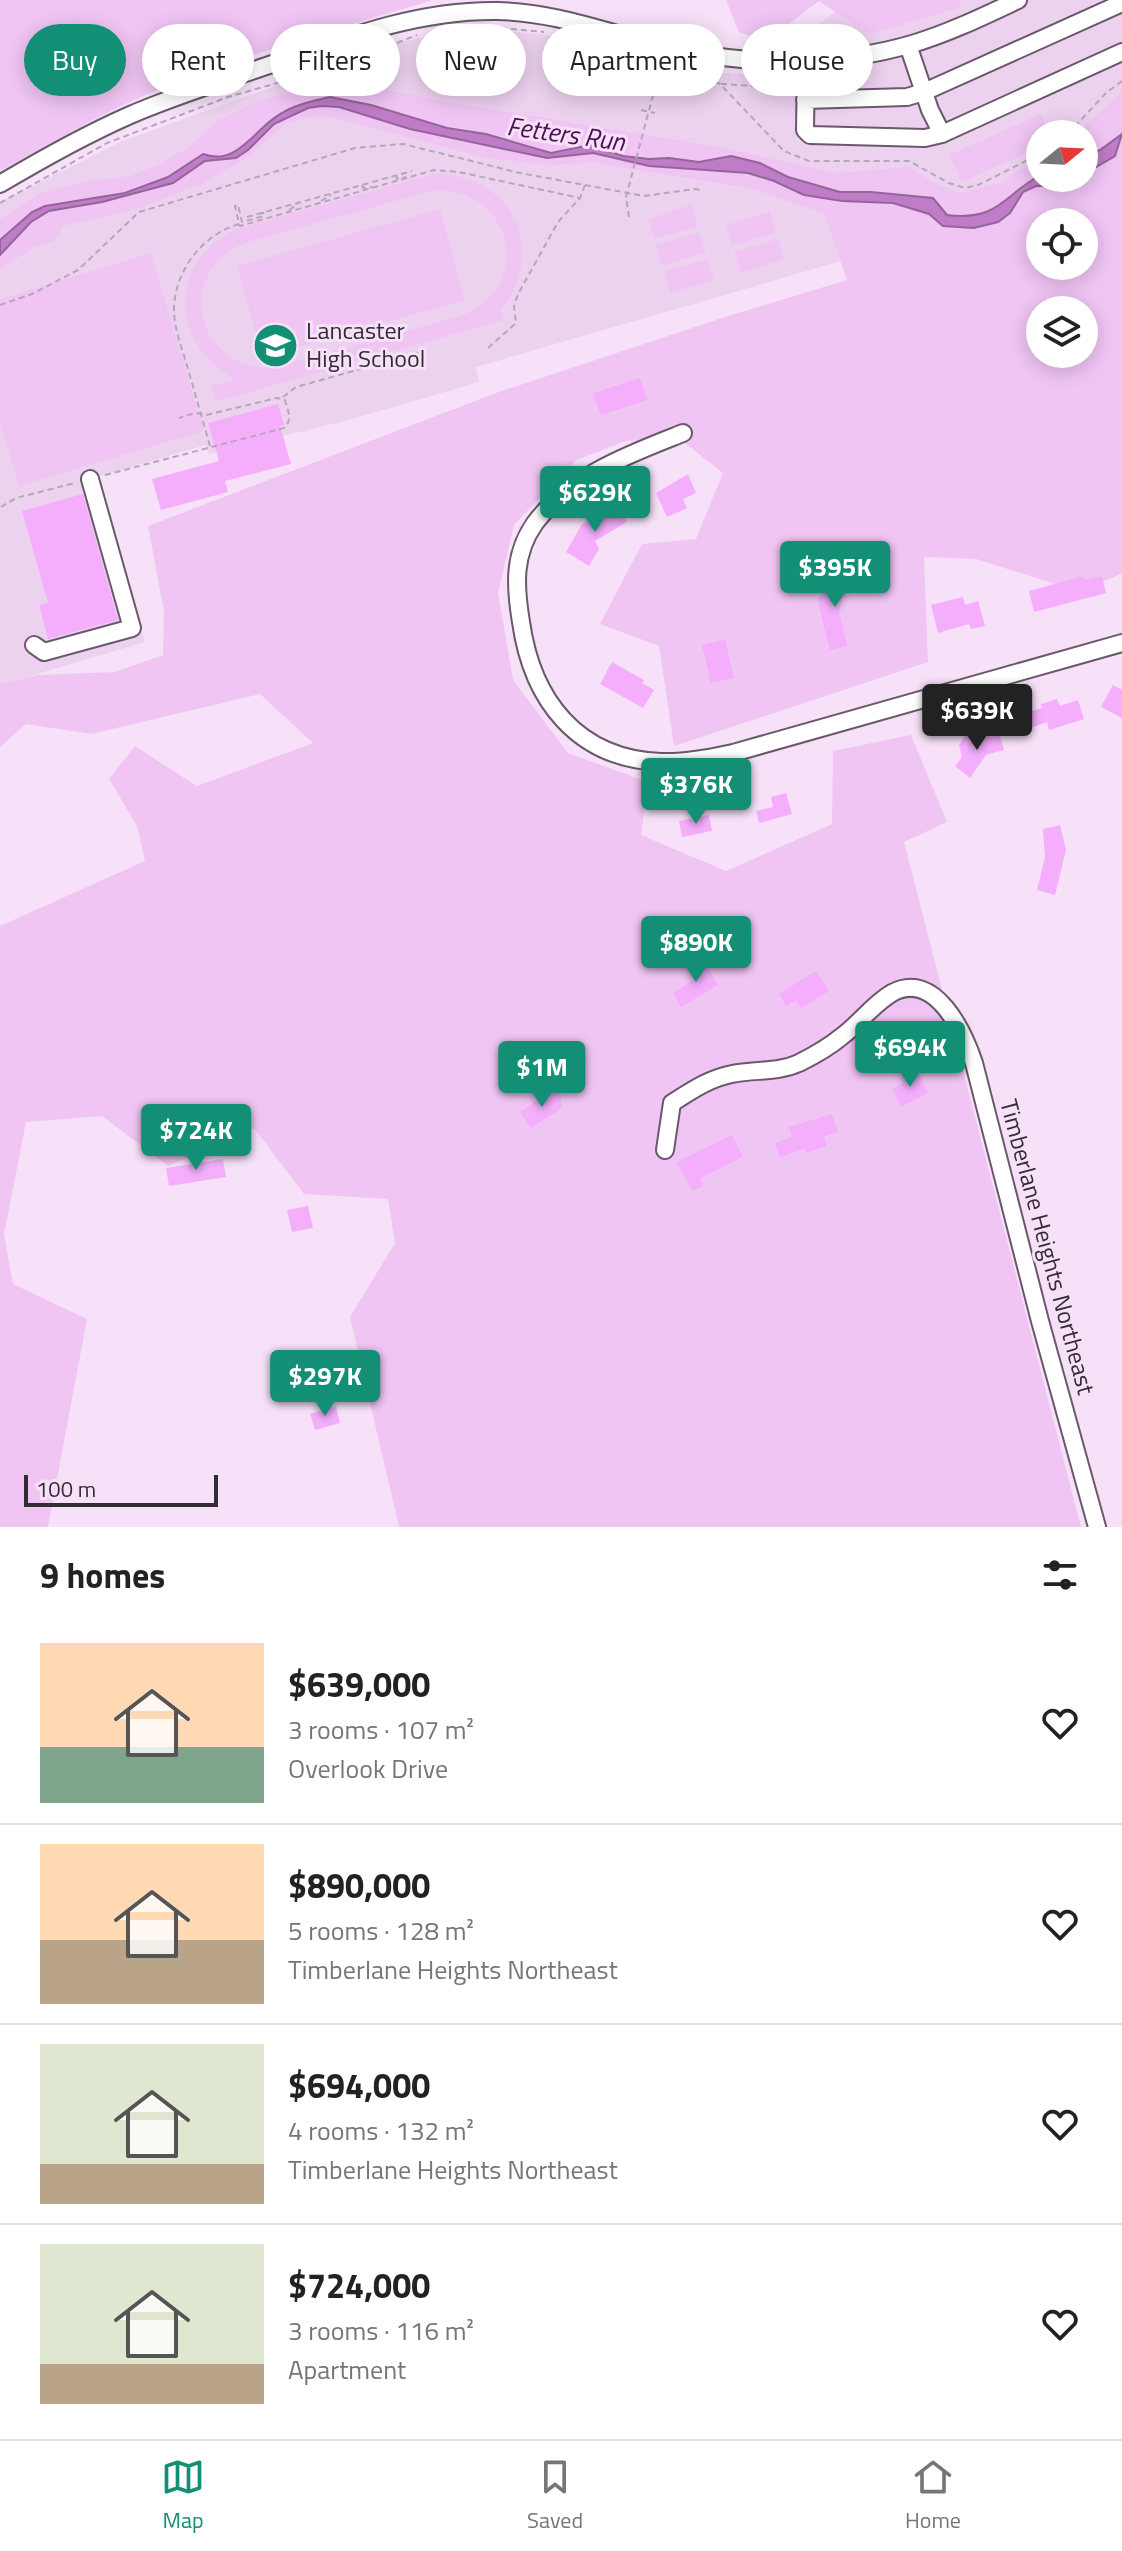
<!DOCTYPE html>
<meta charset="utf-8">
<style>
:root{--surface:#fff;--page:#f6f6f6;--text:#222;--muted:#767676;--line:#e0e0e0;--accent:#128f75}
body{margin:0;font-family:"Titillium Web",sans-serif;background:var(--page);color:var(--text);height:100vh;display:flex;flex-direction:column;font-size:30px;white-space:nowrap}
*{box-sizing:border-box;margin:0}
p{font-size:26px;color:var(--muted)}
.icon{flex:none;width:44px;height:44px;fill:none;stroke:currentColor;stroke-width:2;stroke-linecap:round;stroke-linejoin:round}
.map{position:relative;height:1527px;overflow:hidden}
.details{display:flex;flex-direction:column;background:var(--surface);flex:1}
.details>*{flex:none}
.banner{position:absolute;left:24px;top:24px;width:1074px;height:72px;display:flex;gap:16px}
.needle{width:52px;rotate:72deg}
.fabs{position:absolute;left:1026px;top:120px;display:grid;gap:16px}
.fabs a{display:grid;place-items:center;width:72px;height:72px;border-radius:50%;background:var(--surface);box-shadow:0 4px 20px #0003;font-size:40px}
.scale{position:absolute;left:24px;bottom:20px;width:194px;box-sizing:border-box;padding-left:8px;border:4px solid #342c35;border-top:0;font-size:22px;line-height:28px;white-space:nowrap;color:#342c35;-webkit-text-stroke:6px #f6e1f9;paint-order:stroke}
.price{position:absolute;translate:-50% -68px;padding:0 18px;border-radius:8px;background:var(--accent);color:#fff;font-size:26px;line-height:52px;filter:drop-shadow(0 2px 4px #0008)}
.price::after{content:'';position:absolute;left:50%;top:48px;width:24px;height:18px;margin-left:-12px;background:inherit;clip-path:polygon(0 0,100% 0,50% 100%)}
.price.current{background:#222;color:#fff}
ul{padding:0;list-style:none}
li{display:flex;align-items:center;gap:24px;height:200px;padding:0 40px}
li+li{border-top:2px solid var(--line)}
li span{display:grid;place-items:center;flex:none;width:224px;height:160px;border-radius:0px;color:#555}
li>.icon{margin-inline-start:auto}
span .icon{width:96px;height:96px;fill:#fffc;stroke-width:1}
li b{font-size:34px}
h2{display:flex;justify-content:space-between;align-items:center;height:96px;padding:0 40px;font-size:34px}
.chip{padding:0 28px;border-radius:36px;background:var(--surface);box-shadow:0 4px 20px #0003;font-size:28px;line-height:72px}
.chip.current{background:var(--accent);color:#fff}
.tabs{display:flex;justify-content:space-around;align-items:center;height:112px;border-top:2px solid var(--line);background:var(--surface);font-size:22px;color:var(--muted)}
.tabs a{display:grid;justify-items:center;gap:4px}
.tabs .current{color:var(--accent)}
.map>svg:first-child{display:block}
.built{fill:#edd2f0}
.green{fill:#f0c5f4;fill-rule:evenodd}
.water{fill:#bf7cc7;stroke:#95649b;stroke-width:2}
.building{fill:#f4aefc}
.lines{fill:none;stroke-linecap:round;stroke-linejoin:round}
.minor-casing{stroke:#6a586c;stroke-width:20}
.path{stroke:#b6a6b9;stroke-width:2;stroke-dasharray:6 4;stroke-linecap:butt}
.minor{stroke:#fff;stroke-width:16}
.labels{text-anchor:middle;stroke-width:6;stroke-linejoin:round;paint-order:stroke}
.poi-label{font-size:24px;fill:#342c35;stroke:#f6e1f9;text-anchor:start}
.street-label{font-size:24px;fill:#342c35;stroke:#f6e1f9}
.water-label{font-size:26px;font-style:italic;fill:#4c0e54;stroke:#f6e1f9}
</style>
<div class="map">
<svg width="1122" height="1527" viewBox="0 0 1122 1527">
<rect width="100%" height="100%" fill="#f6e1f9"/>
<!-- built -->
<path class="built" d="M852,0h270v133l-82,1v44l-109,57 -455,132 3,15 -130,38 -140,34 -3,-9 -110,32 49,165 -145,43v-483l120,-60 275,-99 72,-15 75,6 160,37 81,7 5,-32z"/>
<!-- green -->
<path class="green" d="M0,0h433c-88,26 -177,52 -263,85 -59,22 -115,56 -170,86z
M726,0h232l4,7 -92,27 -51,-33 -53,40 -27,-9z
M389,90l58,12 273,45 116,26 73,-6 24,15 26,11 45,-11 11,-10 25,-12v18h44v-44h-9l47,-43v482l-41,19 -105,-33 -52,-2 4,105 -254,84 -15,-100 -59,-22 42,-80 54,-5 27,-66 -43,-34 -54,2 -50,19 -62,65 -16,68 15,87 55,73 80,29 -7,53 85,36 106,-47 1,-73 78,-16 36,87 -43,20 177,685h-682l-49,-210 45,-74 -7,-44 -84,-5 -50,-66 -86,38 -66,-50 -76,6 -22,112 9,50 74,35 -39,208h-48v-601l145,-65 -8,-35 -28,-47 26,-33 62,40 116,-43 -53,-49 -169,40 -65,-10 -26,23v-63l37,-9 78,-3 48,-17 1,-44 -16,-85 348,-133 229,-76 122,-37 -23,-67 -75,-25 -159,-26 -33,3 -68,-6 -149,-40 -22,-3 -30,6 -40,35 -47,27 -61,24 -77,18 -9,15 -21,7 -33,21v-50l40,-26 53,-13 34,-3 28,-11 34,-19 28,-26 46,-22 29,-7zM1040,222h44v44h-44zM1040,310h44v44h-44z
M1041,114l9,20h-10v13l-78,35 -13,-27z
M433,174c77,-3 117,76 68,136l3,10 -289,82 -4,-16 24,-7c-69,-36 -66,-126 8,-152zM435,190c79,-2 100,99 25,126l-187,52c-79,2 -100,-99 -25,-126z
M691,205l7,21 -44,13 -6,-20z
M440,209l25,91 -203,57 -25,-91z
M770,211l6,21 -44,14 -6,-21z
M699,232l7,20 -44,14 -6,-21z
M778,239l6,20 -43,14 -7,-21z
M151,253l53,178 -185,55 -19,-63v-124z
M707,259l7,21 -44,13 -6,-21z"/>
<!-- water -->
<path class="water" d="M330,97l41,8 76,23 39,6 65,19 39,-8 33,11 26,3 20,-1 30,4 32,-6 29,7 28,14 52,15h31l62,6 14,17c51,6 55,-18 93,-40v3h34l-20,8h-18l-13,6 -13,21 -12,9 -24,6 -31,-2 -14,-12 -36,-11 -51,-2 -38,-6 -30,-14 -26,-8 -99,-7 -56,-13 -46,5 -137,-29 -71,-22 -18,-1 -13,2 -34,16 -26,26 -12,8 -31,3 -32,22 -71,19 -53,9 -18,11 -31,33v-15l32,-28 13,-6 80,-13 43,-16 35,-23c35,13 51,-26 79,-41 14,-9 32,-12 48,-16z
M1122,134l-7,22 -31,18v-18l16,-6z"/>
<!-- building -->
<path class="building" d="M640,378l7,22 -46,15 -8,-22z
M278,404l6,21 -4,1 11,38 -66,17 3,11 -67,18 -9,-31 67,-18 -11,-38z
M688,474l8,19 -13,6 4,9 -20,9 -11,-24z
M83,494l35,126 -70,19 -9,-34 9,-2 -26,-92z
M616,504l11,18 -32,19 4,8 -10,17 -23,-14 16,-28z
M841,569l15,12 -15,20 -2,11 8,34 -17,4 -13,-51z
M1084,576l1,4 17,-4 4,17 -72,19 -5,-21z
M963,597l2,8 13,-4 7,25 -14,3 -2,-5 -31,9 -7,-28z
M725,639l9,39 -23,5 -9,-38z
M612,662l32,18 -2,3 12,7 -11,18 -43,-24z
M1113,685l9,5v28l-21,-11z
M1057,699l3,7 18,-6 6,19 -35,11 -2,-8 -14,5 -4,-15 13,-4 -1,-4z
M967,733l9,6 23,-6 5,17 -18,5 -16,23 -15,-12 7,-9 -3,-12z
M786,793l6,21 -33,9 -3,-12 17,-4 -2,-10z
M709,815l3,16 -30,6 -3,-16z
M1060,825l6,25 -11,45 -18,-5 8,-33 -2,-28z
M702,959l16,26 -37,22 -8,-14 21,-13 -7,-13z
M816,971l13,20 -28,17 -5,-8 -10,6 -7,-12z
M916,1070l12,23 -27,14 -9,-18 11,-6 -2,-5z
M560,1093l2,15 -31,20 -11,-16 25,-17z
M832,1114l6,18 -14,4 3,10 -21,7 -2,-4 -24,8 -5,-14 17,-6 -3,-10z
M732,1135l11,22 -43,21 3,8 -11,5 -15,-29z
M223,1159l3,18 -57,9 -3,-18z
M308,1206l5,22 -21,4 -5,-22z
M336,1406l4,17 -25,7 -5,-16z"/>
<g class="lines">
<defs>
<path id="minor" d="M908,45l22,65 12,24
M806,60l-1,70 5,5 115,3 17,-4 180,-82
M805,100l102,-3 17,-5 198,-89
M0,184c42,-25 83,-48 128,-68 48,-21 98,-36 147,-53 73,-26 143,-53 222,-52 66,1 125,28 188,40 74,15 155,14 227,-7 37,-11 72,-28 106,-44
M683,433c-53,21 -112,42 -148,90 -22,31 -20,63 -14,99 11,78 56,137 140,140 24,1 48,-4 72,-9l389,-110
M34,645l10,7 88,-24 -42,-149
M665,1150l7,-47c19,-12 38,-25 60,-29 23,-5 45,-1 67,-11 14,-7 30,-16 42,-26 18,-13 32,-33 51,-44 43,-24 72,40 82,70l66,258 57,206"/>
</defs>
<!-- minor casing -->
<use href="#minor" class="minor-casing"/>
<!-- path -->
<path class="path" d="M491,27l53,5
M639,56l70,23 11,5 64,67 25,10h100l40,22 16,5 13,-3 62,-31
M721,84l69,4
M641,110l14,3
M1068,134l38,-41 16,-12
M396,175l1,4 9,-2
M362,185l1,3 9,-1
M321,201l10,-6
M0,203l107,-60 121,-46 49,-14 82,-31 35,-8 23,-9
M289,210l9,-6
M247,217l165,-46
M629,217l-3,-20 35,-132
M239,224l1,2 194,-56 25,2 121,26
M0,305l32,-11 46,-24 61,-58 216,-64 48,-4 117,29 124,23 51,-7 7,1
M488,348l28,-25 -2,-17 4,-12 40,-72 22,-24 5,-13
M283,397l13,-10 126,-35
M210,446c-8,-28 -16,-56 -24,-84 -5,-16 -11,-32 -12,-49 -1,-40 27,-78 65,-89l-4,-18 3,-1 4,17 22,-6 -1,-4
M105,475l179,-47c9,-8 4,-17 1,-28l-8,-2 -71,17 -11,-2 -16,5
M1,507l15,-9 59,-15"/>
<!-- minor -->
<use href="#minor" class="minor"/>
</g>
<!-- icons -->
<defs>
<symbol id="school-disc" viewBox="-11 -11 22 22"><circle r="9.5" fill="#128f75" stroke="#f6e1f9"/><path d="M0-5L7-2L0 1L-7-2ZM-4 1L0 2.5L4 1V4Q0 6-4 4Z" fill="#fff"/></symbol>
</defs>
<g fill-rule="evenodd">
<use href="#school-disc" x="250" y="320" width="51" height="51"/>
</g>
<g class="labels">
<!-- poi labels -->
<g class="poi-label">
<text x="306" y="339">Lancaster<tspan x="306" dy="28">High School</tspan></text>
</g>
<!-- street labels -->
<g class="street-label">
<text transform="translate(1047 1247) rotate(75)" y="8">Timberlane Heights Northeast</text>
</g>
<!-- water labels -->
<g class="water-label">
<text transform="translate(566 134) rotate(8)" y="9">Fetters Run</text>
</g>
</g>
</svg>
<div class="fabs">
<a><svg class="needle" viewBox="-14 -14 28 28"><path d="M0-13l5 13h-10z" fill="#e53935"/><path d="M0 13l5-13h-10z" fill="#767676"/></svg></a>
<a><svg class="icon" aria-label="locate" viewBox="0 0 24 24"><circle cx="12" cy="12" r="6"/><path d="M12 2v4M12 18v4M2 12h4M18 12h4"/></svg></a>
<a><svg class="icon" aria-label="layers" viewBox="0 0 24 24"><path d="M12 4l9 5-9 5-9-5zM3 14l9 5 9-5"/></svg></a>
</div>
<div class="scale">100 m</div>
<b class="price" style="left:595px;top:534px">$629K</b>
<b class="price" style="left:835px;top:609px">$395K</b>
<b class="price current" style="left:977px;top:752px">$639K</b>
<b class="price" style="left:696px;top:826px">$376K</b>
<b class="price" style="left:696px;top:984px">$890K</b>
<b class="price" style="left:910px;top:1089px">$694K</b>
<b class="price" style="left:542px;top:1109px">$1M</b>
<b class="price" style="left:196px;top:1172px">$724K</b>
<b class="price" style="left:325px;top:1418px">$297K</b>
<div class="banner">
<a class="chip current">Buy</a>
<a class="chip">Rent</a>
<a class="chip">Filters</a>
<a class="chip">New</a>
<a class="chip">Apartment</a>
<a class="chip">House</a>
</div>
</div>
<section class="details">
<h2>9 homes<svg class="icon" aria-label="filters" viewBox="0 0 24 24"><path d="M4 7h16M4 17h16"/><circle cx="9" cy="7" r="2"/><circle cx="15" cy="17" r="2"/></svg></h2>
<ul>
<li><span style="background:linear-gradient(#ffd9b3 65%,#7fa58c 0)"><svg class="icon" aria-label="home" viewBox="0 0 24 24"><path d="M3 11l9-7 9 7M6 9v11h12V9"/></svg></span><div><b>$639,000</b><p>3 rooms · 107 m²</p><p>Overlook Drive</p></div><svg class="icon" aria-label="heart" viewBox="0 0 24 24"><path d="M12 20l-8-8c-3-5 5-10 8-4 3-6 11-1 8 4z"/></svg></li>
<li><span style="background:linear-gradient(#ffd9b3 60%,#b9a48a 0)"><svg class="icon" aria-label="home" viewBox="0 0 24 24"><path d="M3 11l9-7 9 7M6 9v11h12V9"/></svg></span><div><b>$890,000</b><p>5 rooms · 128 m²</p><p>Timberlane Heights Northeast</p></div><svg class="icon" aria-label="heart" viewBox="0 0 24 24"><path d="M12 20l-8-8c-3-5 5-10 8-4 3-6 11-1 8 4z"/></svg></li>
<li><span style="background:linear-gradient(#dfe7d0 75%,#b9a48a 0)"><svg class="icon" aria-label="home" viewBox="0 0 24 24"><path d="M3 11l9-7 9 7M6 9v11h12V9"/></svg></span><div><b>$694,000</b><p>4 rooms · 132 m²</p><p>Timberlane Heights Northeast</p></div><svg class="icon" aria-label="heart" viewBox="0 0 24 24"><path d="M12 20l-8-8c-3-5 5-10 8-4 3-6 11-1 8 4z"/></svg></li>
<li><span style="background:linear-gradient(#dfe7d0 75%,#b9a48a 0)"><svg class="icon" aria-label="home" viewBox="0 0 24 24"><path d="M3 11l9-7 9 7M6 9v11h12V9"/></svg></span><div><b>$724,000</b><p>3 rooms · 116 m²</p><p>Apartment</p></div><svg class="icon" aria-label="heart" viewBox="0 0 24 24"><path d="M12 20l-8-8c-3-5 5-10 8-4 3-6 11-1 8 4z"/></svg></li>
</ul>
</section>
<nav class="tabs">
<a class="current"><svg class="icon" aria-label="map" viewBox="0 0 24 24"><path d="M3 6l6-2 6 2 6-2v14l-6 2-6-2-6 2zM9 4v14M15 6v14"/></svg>Map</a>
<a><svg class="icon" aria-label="saved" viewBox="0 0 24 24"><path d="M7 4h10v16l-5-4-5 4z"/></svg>Saved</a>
<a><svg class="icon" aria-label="home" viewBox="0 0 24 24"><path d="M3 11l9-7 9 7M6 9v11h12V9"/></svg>Home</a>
</nav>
